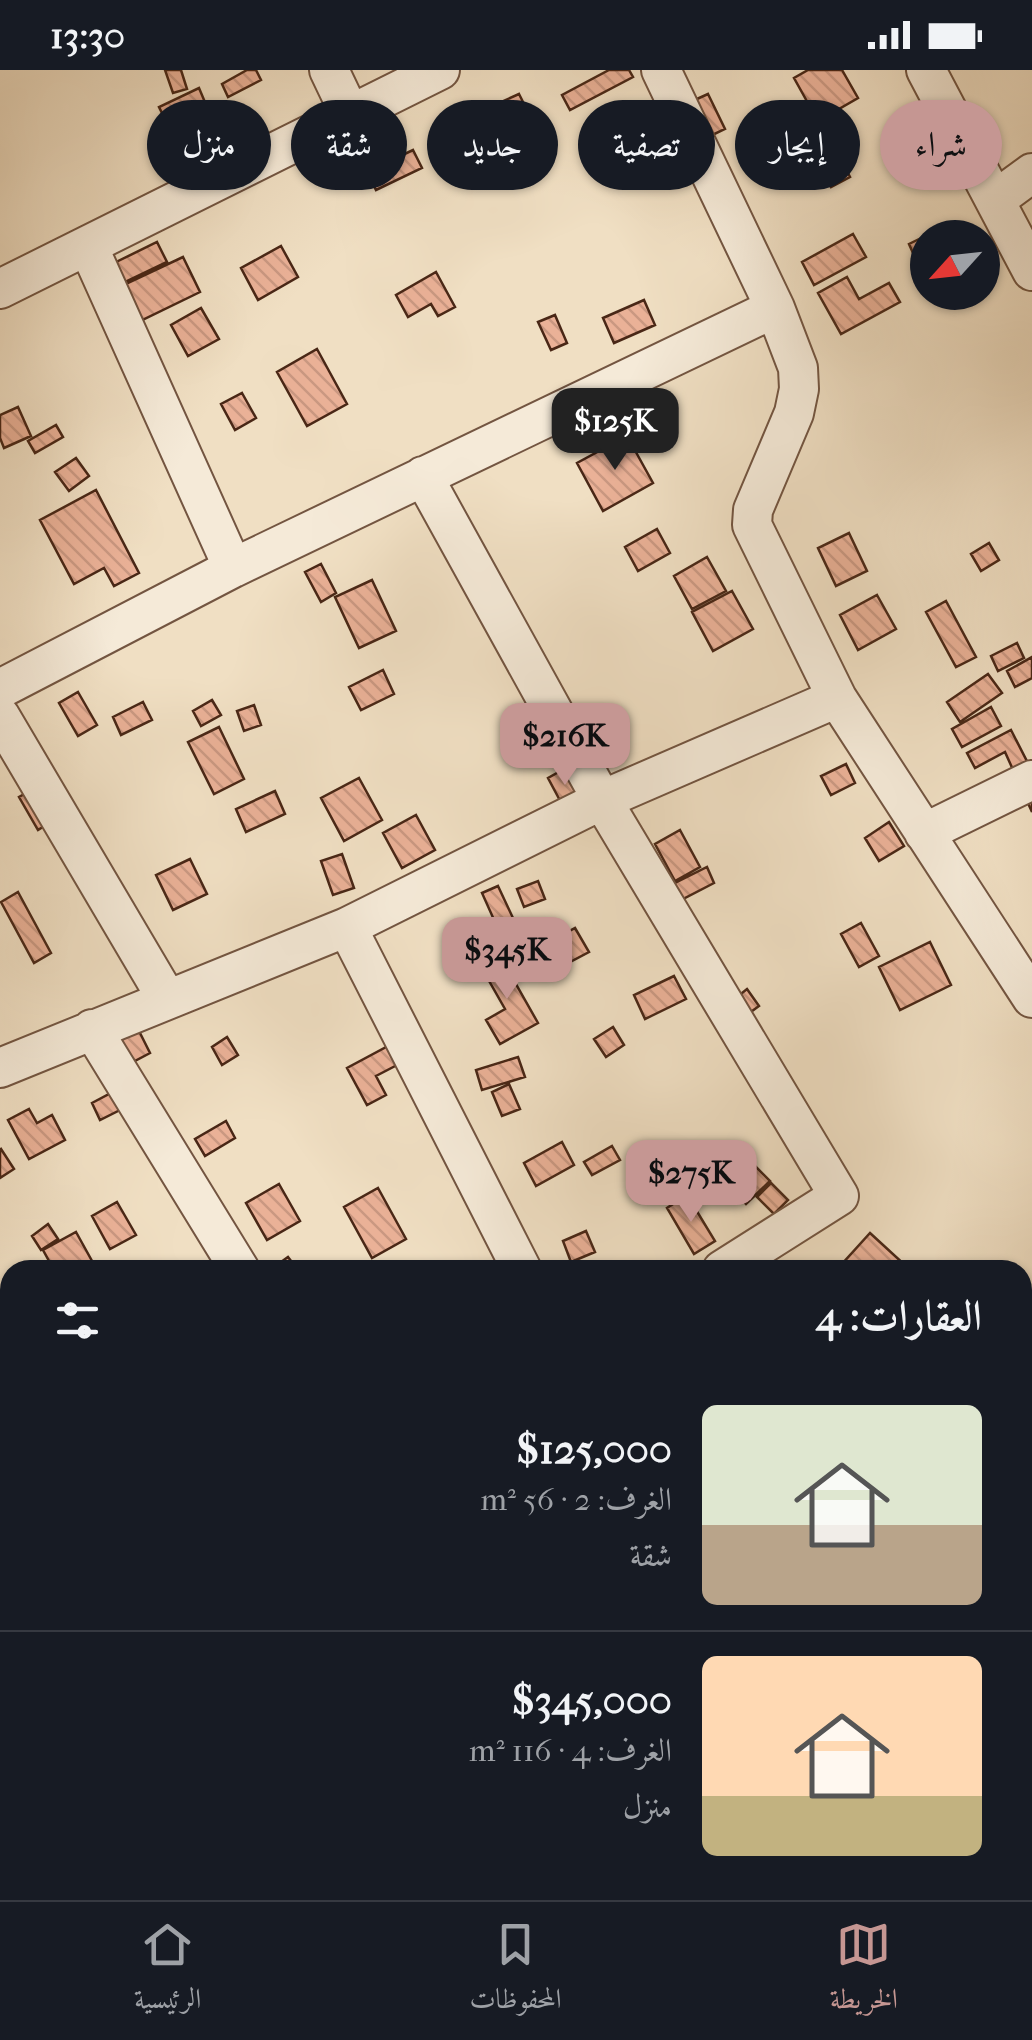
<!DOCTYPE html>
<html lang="ar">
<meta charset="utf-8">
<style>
:root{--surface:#171b24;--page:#20242c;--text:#f1f3f6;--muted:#9ea1a6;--line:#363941;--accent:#c59692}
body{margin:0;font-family:"IM FELL French Canon",Amiri,serif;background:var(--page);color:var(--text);direction:rtl;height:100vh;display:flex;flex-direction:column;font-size:38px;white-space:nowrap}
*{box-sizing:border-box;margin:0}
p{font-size:32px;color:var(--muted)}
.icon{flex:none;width:55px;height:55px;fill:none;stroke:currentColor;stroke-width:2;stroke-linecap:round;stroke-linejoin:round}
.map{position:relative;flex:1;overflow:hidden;direction:ltr}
.details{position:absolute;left:0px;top:1190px;width:1032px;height:640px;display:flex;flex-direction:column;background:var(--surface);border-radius:30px 30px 0 0;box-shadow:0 2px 8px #0004;direction:rtl}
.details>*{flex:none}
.banner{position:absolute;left:30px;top:30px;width:972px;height:90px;direction:rtl;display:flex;gap:20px}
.needle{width:65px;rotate:243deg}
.controls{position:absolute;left:910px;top:150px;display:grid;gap:20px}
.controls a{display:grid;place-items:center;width:90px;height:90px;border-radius:50%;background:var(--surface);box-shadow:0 2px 8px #0004;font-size:50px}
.price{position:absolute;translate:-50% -85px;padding:0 22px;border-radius:20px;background:var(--accent);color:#111;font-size:32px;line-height:65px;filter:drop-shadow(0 2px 5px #0008)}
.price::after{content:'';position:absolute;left:50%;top:60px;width:30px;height:22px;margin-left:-15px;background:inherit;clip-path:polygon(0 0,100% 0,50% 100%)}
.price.selected{background:#222;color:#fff}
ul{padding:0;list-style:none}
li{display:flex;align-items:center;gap:30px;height:250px;padding:0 50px}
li+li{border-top:2px solid var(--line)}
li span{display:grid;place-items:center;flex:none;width:280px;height:200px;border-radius:15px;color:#555}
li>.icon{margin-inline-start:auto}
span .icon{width:120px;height:120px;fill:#fffc;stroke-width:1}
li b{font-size:42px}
h2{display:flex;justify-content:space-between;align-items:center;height:120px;padding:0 50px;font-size:42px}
.pill{padding:0 35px;border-radius:45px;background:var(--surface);box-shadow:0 2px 8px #0004;font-size:35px;line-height:90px}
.pill.selected{background:var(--accent);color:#111}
.status{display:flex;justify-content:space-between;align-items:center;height:70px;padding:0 50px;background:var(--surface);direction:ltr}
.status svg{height:28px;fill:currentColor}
.tabs{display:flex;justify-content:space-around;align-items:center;height:140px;border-top:2px solid var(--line);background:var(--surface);font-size:28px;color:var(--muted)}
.tabs a{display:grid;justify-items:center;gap:5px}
.tabs .selected{color:var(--accent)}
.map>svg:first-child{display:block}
.building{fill:url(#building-back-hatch);stroke:#492716;stroke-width:2.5}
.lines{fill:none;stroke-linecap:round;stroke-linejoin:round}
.street-casing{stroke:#735541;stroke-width:42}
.street{stroke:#f5ead8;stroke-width:38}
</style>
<div class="status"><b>13:30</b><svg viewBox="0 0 49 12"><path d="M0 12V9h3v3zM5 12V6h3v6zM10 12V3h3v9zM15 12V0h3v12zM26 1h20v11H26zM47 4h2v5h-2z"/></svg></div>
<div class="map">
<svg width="1032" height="1830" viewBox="0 0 1032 1830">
<defs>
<pattern id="building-back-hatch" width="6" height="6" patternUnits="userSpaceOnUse" patternTransform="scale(2.5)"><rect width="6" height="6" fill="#eab197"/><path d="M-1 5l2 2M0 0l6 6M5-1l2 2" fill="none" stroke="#ca9881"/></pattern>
</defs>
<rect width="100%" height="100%" fill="#f0dfc3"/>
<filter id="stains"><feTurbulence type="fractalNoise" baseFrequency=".002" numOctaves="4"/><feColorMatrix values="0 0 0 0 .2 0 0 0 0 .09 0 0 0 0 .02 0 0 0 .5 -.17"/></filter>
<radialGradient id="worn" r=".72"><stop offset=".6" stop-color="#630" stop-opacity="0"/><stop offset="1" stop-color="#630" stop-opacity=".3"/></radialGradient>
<!-- building -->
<path class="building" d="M165,0h16l6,19 -14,4z
M247,0h9l5,10 -33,17 -6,-13z
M609,0h20l4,7 -63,33 -8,-15z
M808,0h34l16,28 -40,23 -24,-43z
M199,18l8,19 -39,18 -9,-18z
M519,24l9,18 -18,9 -9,-19z
M708,24l17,35 -21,10 -16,-36z
M214,48l10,22 -16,7 -9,-21z
M413,80l9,18 -46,22 -9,-18z
M840,88l10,19 -19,10 -10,-18z
M946,156l6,12h-24v19l-11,5 -8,-18z
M853,164l13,23 -52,28 -12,-23z
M157,172l10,20 -48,23 -9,-20z
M281,176l17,31 -40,23 -17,-32z
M183,187l17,35 -66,32 -17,-36z
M436,202l19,35 -17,9 -7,-12 -23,13 -12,-22z
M847,207l12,22 30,-16 11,19 -59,32 -23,-41z
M644,230l11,25 -41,18 -11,-25z
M201,238l18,31 -31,17 -17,-31z
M555,245l12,28 -16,7 -13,-28z
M317,279l30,55 -40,22 -30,-54z
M242,323l14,25 -21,12 -14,-26z
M18,337l13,29 -27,12 -4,-10v-23z
M56,355l7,12 -28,16 -7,-12z
M627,366l26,47 -50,28 -26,-48z
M76,388l13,18 -20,15 -14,-19z
M96,420l43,83 -25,13 -10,-18 -30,16 -34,-64z
M657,459l13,24 -32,18 -13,-24z
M849,463l18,38 -31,15 -18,-38z
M989,473l10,17 -18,11 -10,-17z
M707,487l19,34 -34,18 -18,-33z
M321,494l15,29 -15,9 -16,-30z
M372,510l24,51 -37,17 -24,-51z
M732,521l21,38 -40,22 -21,-39z
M877,525l19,34 -38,21 -18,-35z
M946,531l30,56 -20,10 -30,-55z
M1017,573l7,15 -26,13 -7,-15z
M1032,587v21l-17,9 -8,-16z
M383,600l11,24 -33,16 -12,-23z
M988,604l14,19 -42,29 -13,-20z
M78,622l19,33 -19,11 -19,-33z
M212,630l9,15 -20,11 -8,-15z
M143,632l9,18 -31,15 -8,-18z
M254,635l7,20 -17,6 -7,-20z
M991,637l10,19 -39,21 -10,-18z
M219,657l25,52 -30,15 -26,-52z
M1011,660l21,41v41l-27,-60 -30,16 -8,-15z
M846,694l9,19 -24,12 -10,-19z
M566,698l17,29 -19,11 -16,-30z
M359,708l23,42 -38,21 -23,-43z
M30,721l19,32 -11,7 -19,-33z
M275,721l10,23 -39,18 -10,-23z
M416,745l19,35 -33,18 -19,-35z
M889,752l15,24 -25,15 -14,-23z
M680,760l20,37 -25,14 -20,-37z
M342,784l12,34 -21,7 -12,-34z
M190,789l17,35 -34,16 -17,-35z
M707,797l7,16 -33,17 -8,-16z
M538,811l7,18 -21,8 -7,-18z
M498,816l22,47 -17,7 -21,-47z
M18,822l33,61 -17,10 -33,-61z
M861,853l18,33 -20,11 -18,-33z
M575,858l14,24 -38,20 -12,-24z
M930,872l21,43 -51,25 -21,-43z
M499,884l39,69 -38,21 -14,-24 19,-11 -25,-44z
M674,906l12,23 -41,20 -11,-24z
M747,919l12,17 -15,11 -12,-16z
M135,953l15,30 -19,10 -14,-31z
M613,957l11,18 -18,12 -12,-18z
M227,967l11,18 -16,10 -10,-18z
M390,975l9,19 -23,12 10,19 -19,10 -20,-37z
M518,987l7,20 -43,13 -6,-20z
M509,1014l11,25 -18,7 -10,-24z
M111,1023l9,17 -20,10 -8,-17z
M29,1039l8,14 15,-8 13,25 -36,19 -21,-39z
M226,1051l9,17 -30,18 -10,-17z
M562,1072l12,23 -38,21 -12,-23z
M612,1076l8,14 -28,15 -8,-13z
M1,1079l13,20 -14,9v-28z
M753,1094l17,17 -24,23 -16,-16z
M771,1113l17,17 -14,14 -17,-17z
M279,1114l21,37 -33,19 -21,-37z
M378,1118l28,51 -34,19 -28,-51z
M687,1125l28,46 -21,13 -27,-46z
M117,1132l19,33 -26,14 -18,-33z
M48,1154l10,15 -17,11 -9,-14z
M586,1161l9,21 -24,10 -8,-21z
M76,1162l21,38h-43l-11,-20z
M870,1163l36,33 -4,4h-53l-7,-6z
M288,1187l10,13h-28z
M1022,1818l6,8 -6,4h-18l-6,-8z
M656,1820h33l5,10h-56z"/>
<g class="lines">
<defs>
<path id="street" d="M329,0l21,44
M661,0l114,238 23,60 1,21 -5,24 -41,97 -1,15 85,173 195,300
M926,0l106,201
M995,130l37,-27
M88,176l145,322
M0,219l440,-219
M423,406l179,324 237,396 -117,74
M0,619l233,-121 542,-260
M0,646l167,283
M924,763l108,-53
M347,857l175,343
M92,959l148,241
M0,998l347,-141 255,-127 235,-102
M0,1352l10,-6
M1022,1539l10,-9
M0,1739l10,-8
M218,1820l5,10
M346,1820l6,10
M969,1820l8,10
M550,1830l15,-10"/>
</defs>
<!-- street casing -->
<use href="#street" class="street-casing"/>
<!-- street -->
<use href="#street" class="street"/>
</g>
<rect width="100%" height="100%" filter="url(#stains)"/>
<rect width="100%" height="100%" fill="url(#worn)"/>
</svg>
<div class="controls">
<a><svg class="needle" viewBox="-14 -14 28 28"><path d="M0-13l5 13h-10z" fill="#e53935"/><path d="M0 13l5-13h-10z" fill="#9ea1a6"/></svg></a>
</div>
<b class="price selected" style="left:615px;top:403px">$125K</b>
<b class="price" style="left:565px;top:718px">$216K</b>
<b class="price" style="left:507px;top:932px">$345K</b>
<b class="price" style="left:691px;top:1155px">$275K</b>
<div class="banner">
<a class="pill selected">شراء</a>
<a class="pill">إيجار</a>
<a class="pill">تصفية</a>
<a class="pill">جديد</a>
<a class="pill">شقة</a>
<a class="pill">منزل</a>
</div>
<section class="details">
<h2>العقارات: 4<svg class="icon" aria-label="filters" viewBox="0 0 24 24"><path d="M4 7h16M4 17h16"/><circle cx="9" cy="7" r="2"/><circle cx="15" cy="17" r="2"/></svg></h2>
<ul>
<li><span style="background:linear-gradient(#dfe7d0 60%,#b9a48a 0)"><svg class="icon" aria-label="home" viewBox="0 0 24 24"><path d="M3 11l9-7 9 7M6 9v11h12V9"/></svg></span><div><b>$125,000</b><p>الغرف: 2 · 56 m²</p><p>شقة</p></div></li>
<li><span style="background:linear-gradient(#ffd9b3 70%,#c2b280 0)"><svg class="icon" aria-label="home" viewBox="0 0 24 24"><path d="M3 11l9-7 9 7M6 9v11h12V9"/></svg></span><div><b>$345,000</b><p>الغرف: 4 · 116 m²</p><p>منزل</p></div></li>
</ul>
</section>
</div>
<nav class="tabs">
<a class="selected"><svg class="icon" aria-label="map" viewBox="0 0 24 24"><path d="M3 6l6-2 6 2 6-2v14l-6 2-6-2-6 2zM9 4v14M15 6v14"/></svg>الخريطة</a>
<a><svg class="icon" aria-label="saved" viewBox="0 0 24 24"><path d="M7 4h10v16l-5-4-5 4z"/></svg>المحفوظات</a>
<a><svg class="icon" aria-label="home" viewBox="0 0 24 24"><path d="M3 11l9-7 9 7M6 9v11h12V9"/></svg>الرئيسية</a>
</nav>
